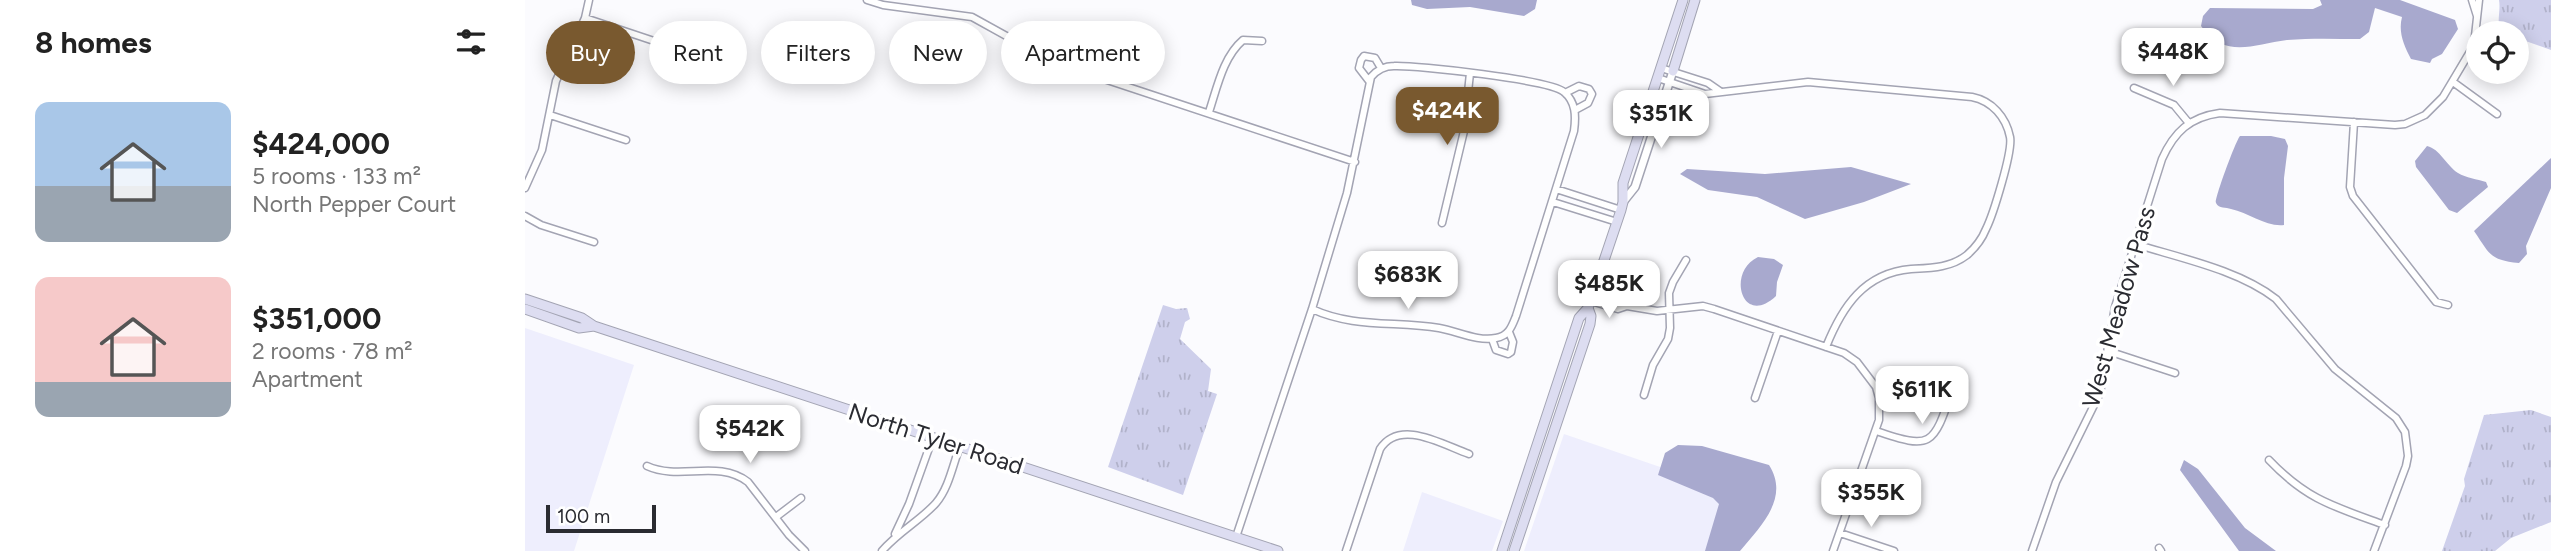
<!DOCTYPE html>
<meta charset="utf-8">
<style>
:root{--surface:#fff;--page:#f6f6f6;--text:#222;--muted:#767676;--accent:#79592f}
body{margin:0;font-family:Figtree,sans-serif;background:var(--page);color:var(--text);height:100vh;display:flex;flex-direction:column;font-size:26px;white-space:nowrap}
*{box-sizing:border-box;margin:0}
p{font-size:23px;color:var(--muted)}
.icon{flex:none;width:38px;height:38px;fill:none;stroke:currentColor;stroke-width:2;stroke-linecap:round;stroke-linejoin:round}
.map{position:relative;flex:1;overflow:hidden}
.sheet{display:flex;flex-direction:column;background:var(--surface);width:525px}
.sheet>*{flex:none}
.hud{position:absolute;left:21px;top:21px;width:665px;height:63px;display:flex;gap:14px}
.tools{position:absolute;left:1941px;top:21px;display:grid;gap:14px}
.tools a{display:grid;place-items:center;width:63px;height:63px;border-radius:50%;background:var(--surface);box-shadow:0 4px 18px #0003;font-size:35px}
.scale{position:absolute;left:21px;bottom:18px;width:110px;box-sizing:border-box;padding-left:7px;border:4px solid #2a2b31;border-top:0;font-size:19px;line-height:24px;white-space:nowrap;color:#2a2b31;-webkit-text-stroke:5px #fff;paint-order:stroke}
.price{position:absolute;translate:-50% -60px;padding:0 16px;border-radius:14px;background:#fff;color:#222;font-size:23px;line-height:46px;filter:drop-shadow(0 2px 4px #0008)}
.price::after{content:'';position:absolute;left:50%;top:42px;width:21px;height:16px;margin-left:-10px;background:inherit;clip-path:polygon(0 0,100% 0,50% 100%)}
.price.on{background:var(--accent);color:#fff}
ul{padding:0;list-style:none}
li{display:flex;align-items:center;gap:21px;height:175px;padding:0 35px}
li span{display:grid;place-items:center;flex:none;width:196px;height:140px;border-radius:14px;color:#555}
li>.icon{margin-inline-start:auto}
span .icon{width:84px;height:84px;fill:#fffc;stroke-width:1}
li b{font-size:30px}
h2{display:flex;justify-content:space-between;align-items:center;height:84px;padding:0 35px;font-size:30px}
.tag{padding:0 24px;border-radius:32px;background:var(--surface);box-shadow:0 4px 18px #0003;font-size:24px;line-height:63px}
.tag.on{background:var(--accent);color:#fff}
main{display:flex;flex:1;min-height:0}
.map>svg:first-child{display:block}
.built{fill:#eeeefd}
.grass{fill:url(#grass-tufts)}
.water{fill:#a8a9ce}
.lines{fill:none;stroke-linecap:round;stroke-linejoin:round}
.minor-casing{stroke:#a3a4b3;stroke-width:9}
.tertiary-casing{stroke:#a3a4b3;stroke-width:10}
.secondary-casing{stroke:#a3a4b3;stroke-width:11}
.minor{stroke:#fff;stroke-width:6}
.tertiary{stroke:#fff;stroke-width:7}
.secondary{stroke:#ddddf1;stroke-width:9}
.labels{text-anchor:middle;stroke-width:7;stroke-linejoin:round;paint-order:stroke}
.street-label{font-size:24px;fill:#2a2b31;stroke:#fff}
</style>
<main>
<section class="sheet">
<h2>8 homes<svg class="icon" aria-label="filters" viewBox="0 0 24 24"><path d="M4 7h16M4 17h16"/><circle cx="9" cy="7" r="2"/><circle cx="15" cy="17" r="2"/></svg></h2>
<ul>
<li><span style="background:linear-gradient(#a9c7e8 60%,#9aa5b1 0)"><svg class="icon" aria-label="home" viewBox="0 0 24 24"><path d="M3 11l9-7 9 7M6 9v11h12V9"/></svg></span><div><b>$424,000</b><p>5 rooms · 133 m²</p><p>North Pepper Court</p></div></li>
<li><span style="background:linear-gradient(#f6c9c9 75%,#9aa5b1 0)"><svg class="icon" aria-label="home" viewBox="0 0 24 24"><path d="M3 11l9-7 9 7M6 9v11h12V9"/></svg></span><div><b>$351,000</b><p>2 rooms · 78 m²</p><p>Apartment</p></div></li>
</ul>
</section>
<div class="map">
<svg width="2026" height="551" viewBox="0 0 2026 551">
<defs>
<pattern id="grass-tufts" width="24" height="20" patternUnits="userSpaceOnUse" patternTransform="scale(1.75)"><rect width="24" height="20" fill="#cecfeb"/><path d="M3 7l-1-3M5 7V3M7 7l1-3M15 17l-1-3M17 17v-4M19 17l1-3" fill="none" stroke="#b1b2ca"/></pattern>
</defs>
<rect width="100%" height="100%" fill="#fbfbfe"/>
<!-- built -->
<path class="built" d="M0,328l109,37 -60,186h-49z
M1039,434l169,58 -19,59h-190z
M897,492l81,29 -11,30h-89z"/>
<!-- grass -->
<path class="grass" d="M1974,0h52v50l-34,-12v-5l-16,-1c-5,-10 0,-21 -2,-32z
M638,305l13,4 11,-1 3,11 -5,3 -5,17 31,30 -3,22 9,3 -34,101 -75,-28z
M2006,410l20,7v105l-40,16 -16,13h-53l23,-65 -1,-7 20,-64z"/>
<!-- water -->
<path class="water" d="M886,0h126l-2,9 -11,7 -54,-9 -43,2 -15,-4z
M1795,0h80l55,20 3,9 -16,25 -10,5 -2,4 -19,-4c-7,-13 -13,-27 -9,-42l-27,-9 -6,24 -9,7c-24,0 -49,-1 -73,1 -34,4 -61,20 -86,-14l2,-10 7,-8 103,1 9,-4z
M1715,136h31l14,3 3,7 -4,32v47c-18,2 -35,-12 -53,-16 -5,-2 -12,0 -15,-6 -2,-3 20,-63 24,-67z
M1902,146c13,3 19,19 31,27 8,5 19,6 28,9l2,5 -31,26 -8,-3 -33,-43 -1,-6z
M2026,158v30l-25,58 1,8 -8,9c-30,-3 -29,-9 -45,-32z
M1326,167l60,17 -47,18 -59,17 -48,-22 -49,-7 -28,-16 7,-5 78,5z
M1233,257l16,2 9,6 -6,17 -1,14c-34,32 -50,-24 -18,-39z
M1153,445l24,1 67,19c21,33 -8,61 -29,86h-35l14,-47 -6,-6 -55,-23 7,-22z
M1659,460l14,9 47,59 31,23h-37l-59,-81z"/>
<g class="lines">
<defs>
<path id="minor" d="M342,0l16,5 89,12 56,31 73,30 254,84
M1947,0l5,16
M60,18l72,24
M1136,68l47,15 13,9
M576,78l16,-49
M1133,78l47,16 103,-12 164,15c20,4 34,20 38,40 3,14 -17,78 -24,92 -4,10 -11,19 -19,26 -17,13 -36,13 -56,14 -47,4 -69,38 -85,78
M844,81l-10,-13 2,-8 3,-4 11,2 6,10
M1928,82l44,32
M1609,88l40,17 14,17
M1040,93l14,-7 10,3 3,5 -4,9 -13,7
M684,112c8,-24 14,-55 34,-72l19,1
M25,115l76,25
M1829,122l-4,65 3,9 83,106 12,3
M0,188l17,-38 14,-69 29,-63 4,-18
M1031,189l65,21
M1028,202l64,20
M0,216l16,9 53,17
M917,223l22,-92 6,-58
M1610,244c45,14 104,26 141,55l59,70 61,49 9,14 3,24 -2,10 -32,85
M1069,291l26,8 7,7
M1066,301l27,8 9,-3 30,5 46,-5 11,3 130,44 13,9 19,25 3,11v22l-46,131
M967,339l4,11 12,4 3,-2 2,-10 -4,-10
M1583,351l67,22
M1119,395l9,-30 15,-26 2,-11 -1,-35 4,-11 13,-22
M1230,398l23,-67
M1351,431c56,19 57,15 76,-40
M1744,460c38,40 66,47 116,65
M122,466c33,15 71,-7 101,16l41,53 16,16
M251,517l25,-19
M1315,533l54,18
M370,534l14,-30 24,-67
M711,537l76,-228 35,-116 24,-116c6,-7 13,-11 23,-11 23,-1 157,14 170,26 12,10 12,24 10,39l-58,185c-4,10 -7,20 -20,22 -18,4 -39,-7 -57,-10 -44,-7 -86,0 -127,-19
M1634,548l2,3
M357,551c16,-19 39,-31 54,-48 13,-15 17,-39 24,-57
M821,551l34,-102c20,-31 63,-4 89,5
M1507,551l24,-69 44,-89 15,-86 47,-148c12,-27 28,-42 58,-46l175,12 10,-1 20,-9 18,-18 31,-52 5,-45"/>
<path id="tertiary" d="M1098,202l12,-15 38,-116"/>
<path id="secondary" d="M1148,71l22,-71
M0,299l57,19 12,8 684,225
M0,309l54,19 15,-2
M977,551l77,-233 9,-10 33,-98 2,-8v-19l60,-183
M989,551l76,-227 1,-8 -3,-8"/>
</defs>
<!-- minor casing -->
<use href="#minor" class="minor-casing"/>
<!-- tertiary casing -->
<use href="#tertiary" class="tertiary-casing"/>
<!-- secondary casing -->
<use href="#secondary" class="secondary-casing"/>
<!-- minor -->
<use href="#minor" class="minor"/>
<!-- tertiary -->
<use href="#tertiary" class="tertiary"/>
<!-- secondary -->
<use href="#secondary" class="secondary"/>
</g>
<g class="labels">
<!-- street labels -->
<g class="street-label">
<text transform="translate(1594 307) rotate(-74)" y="8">West Meadow Pass</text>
<text transform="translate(411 439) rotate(18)" y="8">North Tyler Road</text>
</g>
</g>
</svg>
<div class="tools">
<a><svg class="icon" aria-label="locate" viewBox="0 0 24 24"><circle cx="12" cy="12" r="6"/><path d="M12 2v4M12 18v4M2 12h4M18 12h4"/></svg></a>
</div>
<div class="scale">100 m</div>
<b class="price" style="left:1648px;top:88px">$448K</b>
<b class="price on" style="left:922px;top:147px">$424K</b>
<b class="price" style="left:1136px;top:150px">$351K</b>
<b class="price" style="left:883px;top:311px">$683K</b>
<b class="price" style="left:1084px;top:320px">$485K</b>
<b class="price" style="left:1397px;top:426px">$611K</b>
<b class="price" style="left:225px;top:465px">$542K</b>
<b class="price" style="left:1346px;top:529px">$355K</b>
<div class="hud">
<a class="tag on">Buy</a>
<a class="tag">Rent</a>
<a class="tag">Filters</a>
<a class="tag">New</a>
<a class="tag">Apartment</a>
</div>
</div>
</main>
